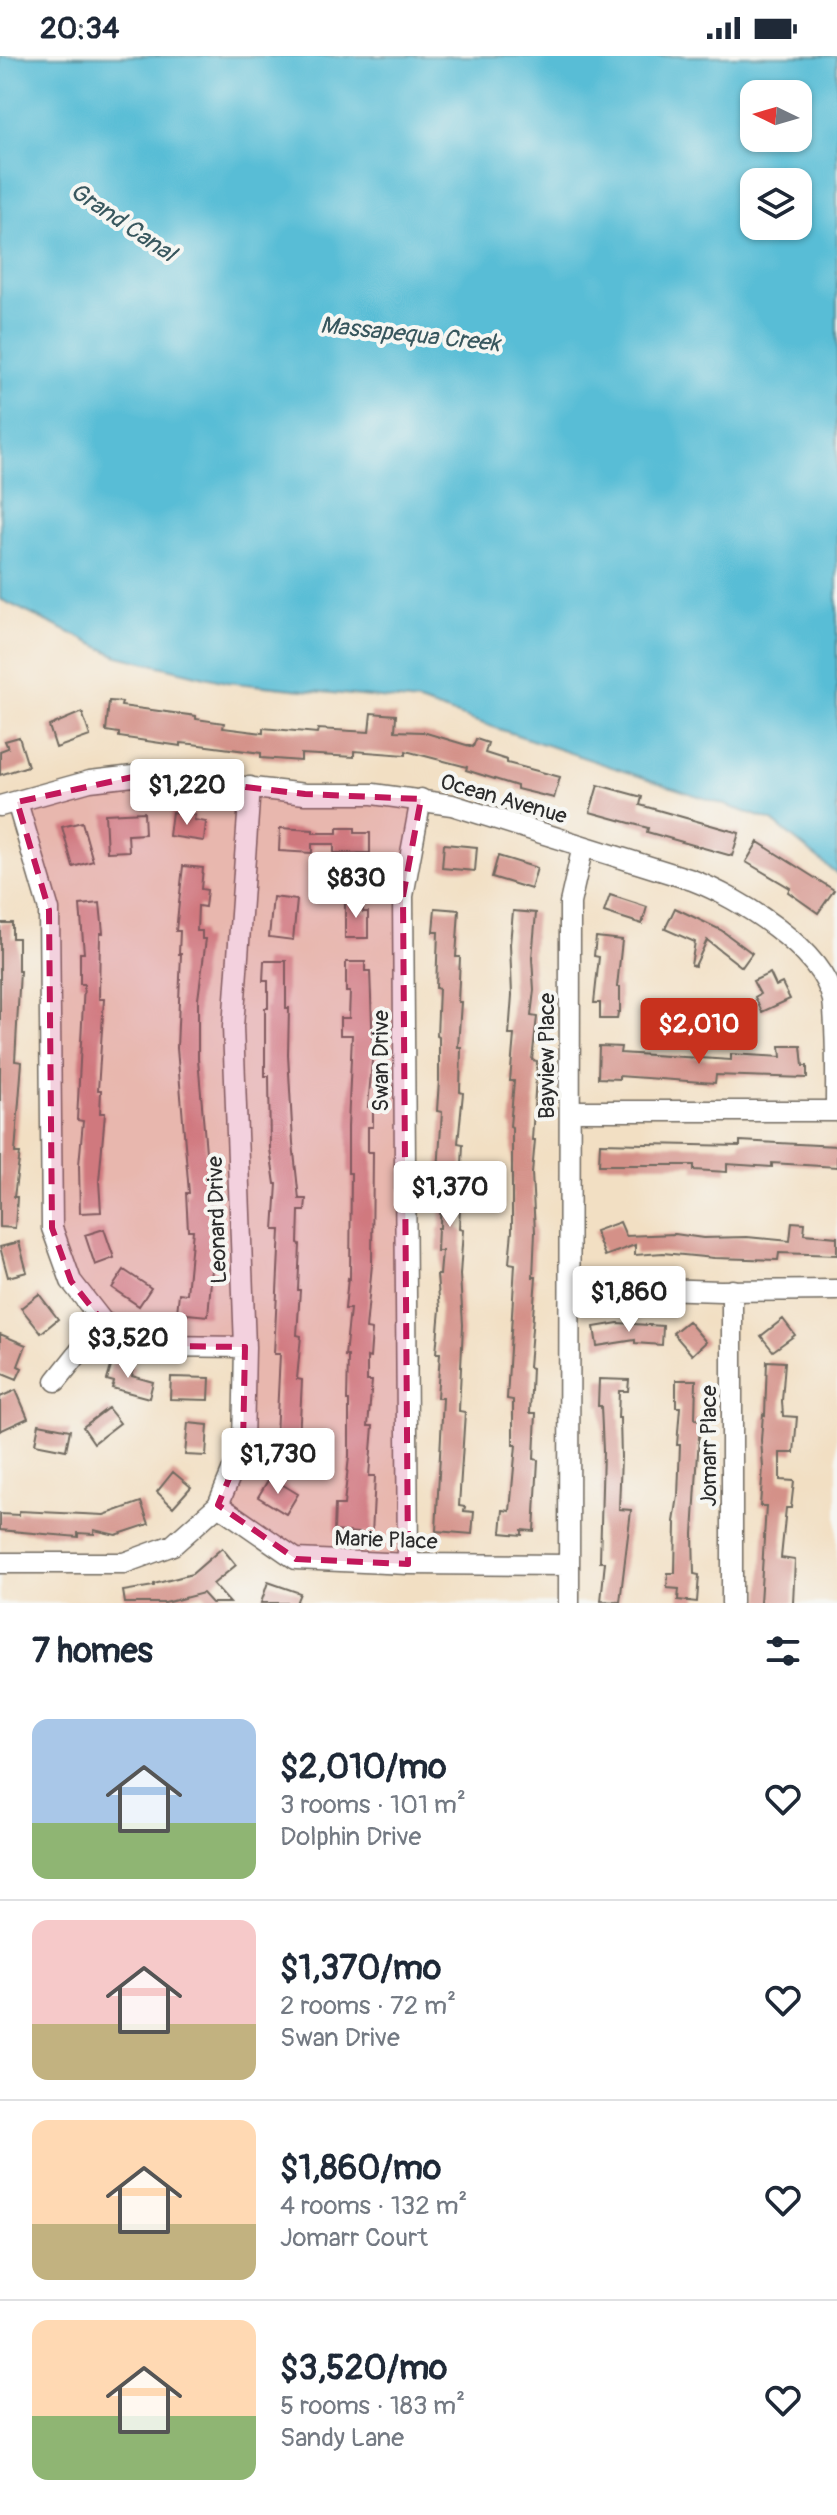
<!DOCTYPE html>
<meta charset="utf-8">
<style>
:root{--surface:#fff;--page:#f6f6f7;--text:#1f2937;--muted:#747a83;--line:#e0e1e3;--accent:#c8321e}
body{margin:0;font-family:Pangolin,sans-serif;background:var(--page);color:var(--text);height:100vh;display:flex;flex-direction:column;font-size:30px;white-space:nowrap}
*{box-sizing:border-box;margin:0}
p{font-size:26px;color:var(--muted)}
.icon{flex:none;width:44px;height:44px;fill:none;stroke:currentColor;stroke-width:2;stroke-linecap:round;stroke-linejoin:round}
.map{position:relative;height:1547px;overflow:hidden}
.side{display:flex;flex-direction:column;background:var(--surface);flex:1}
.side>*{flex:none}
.needle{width:52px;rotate:275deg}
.controls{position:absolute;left:740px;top:24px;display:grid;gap:16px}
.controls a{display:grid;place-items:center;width:72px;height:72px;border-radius:16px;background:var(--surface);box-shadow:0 2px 6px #0004;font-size:40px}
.price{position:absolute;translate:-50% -68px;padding:0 18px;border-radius:8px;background:#fff;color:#222;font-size:26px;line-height:52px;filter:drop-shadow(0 2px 4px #0008)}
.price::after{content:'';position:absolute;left:50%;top:48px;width:24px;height:18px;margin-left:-12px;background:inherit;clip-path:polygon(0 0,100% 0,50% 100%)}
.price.active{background:var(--accent);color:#fff}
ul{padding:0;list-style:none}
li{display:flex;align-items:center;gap:24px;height:200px;padding:0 32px}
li+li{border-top:2px solid var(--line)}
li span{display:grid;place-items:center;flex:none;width:224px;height:160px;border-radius:16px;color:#555}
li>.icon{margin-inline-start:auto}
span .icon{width:96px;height:96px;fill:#fffc;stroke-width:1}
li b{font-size:34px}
h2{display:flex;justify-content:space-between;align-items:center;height:96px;padding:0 32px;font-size:34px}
.status{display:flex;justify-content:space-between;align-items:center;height:56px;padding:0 40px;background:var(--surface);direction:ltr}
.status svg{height:22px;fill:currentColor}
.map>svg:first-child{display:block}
.water{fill:#58bdd6;stroke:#427480;stroke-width:2;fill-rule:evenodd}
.building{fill:#d49188}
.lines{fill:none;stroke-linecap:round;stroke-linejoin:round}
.minor-casing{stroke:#716a60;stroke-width:23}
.minor{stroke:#fff;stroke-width:20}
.marked{fill:#c2185b;fill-opacity:0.2;stroke:#c2185b;stroke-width:6;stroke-dasharray:16 10;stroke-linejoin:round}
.labels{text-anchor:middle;stroke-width:8;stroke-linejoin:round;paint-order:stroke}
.street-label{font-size:22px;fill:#2b2b2b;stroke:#f6f6f2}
.water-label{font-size:24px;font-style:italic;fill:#38575e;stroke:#f6f6f2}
</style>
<div class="status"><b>20:34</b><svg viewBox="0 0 49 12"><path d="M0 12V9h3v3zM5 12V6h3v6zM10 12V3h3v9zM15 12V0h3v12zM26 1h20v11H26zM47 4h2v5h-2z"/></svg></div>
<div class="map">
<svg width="837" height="1547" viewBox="0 0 837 1547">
<rect width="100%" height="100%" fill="#f6f6f2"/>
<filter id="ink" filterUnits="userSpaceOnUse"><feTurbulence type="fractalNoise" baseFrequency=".0125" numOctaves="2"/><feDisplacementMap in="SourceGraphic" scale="16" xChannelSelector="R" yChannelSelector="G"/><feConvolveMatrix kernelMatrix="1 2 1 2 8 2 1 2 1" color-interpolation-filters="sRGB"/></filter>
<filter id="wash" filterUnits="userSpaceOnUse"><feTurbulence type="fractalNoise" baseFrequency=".006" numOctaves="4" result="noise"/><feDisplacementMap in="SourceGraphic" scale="32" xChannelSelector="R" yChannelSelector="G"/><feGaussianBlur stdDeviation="1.8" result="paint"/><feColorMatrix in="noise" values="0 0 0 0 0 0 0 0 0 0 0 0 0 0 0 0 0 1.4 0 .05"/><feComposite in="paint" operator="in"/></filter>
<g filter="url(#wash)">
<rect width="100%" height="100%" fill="#f2dfc3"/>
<!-- water -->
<path class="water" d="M0,0h837v818l-65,-53 -353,-119 -193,-20 -108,-26 -118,-57zM754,38h44v44h-44zM754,126h44v44h-44z"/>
<g id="blocks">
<!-- building -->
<path class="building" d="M109,645l13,1 -1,4 75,10v3l28,4 -1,5 40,5v-5l54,5 1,-4 51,3 2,-19 25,2 -1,16 28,1 50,15 3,-8 12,4 -3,10 22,7v3l53,14 -6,21 -37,-9v-3l-51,-16 1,-3 -61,-16v4l-52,-4v6l-53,-3v7l-40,-3v-5l-69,-9 -11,-1v3l-62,-9v-4l-13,-2z
M82,656l8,24 -34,12 -7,-22z
M19,681l9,29 -28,9v-24l8,-3 -3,-7z
M598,729l44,12 -2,8 99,28 -7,23 -85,-24 1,-4 -58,-16z
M144,756l1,22 -17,1 1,16 -22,1 -2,-38z
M172,756l23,3 -1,5 12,2 -2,19 -35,-5z
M82,766l11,39 -20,6 -11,-40z
M280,772l33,2v3h24v-5h18v5h15v20h-36v-9h-22v9l-33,-2z
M758,786l76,48 -16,23 -30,-21 2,-4 -44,-26z
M444,788l33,3 -2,24 -33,-3z
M498,800l39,12 -6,21 -39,-12z
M183,810l20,2 -2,21 6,1 -2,17 -7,-1 -1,25h5v8h4l-8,60v60l16,186 -6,71 -31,-3 2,-20 8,1 6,-64h-5l-2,-37h3l-12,-145 4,-94h-2l1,-23h-4z
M610,839l37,12 -5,17 -38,-12z
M273,841l24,3 -4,40 -24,-3z
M345,843h18v13h5v26h-23z
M100,847l3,30h-3l-1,66h5l-6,91h3l-1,23h5l-6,68 2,31 -21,1 -1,-48 4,-44 -6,-1 7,-136h-4v-31h4l-4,-48z
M435,852l24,2 -3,47h4l-2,45h3l-3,45h3l-1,45 3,1 -5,50 5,1 -4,85 4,1 -3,45 3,50 -4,86 6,1 -6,94 6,1 -1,4 10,1 -2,22 -36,-3 7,-133h-6l3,-45h-4l4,-44 -3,-34h3l2,-24h-5l1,-23h2l1,-57h-3l4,-59 -5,-1 2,-31v-43l-2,-1 2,-47 -3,-1 2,-56h-5z
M675,852l46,22 31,23 -10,14 -35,-27 -12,26 -4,-1 4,-23 -30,-13z
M513,855l23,2 -4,45 2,32 -3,26 6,1 -5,43 5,1 -5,79h3l-3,33 3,59 -2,45h3l-7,90 3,1 -2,45h6l-2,46 4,1 -4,71 -12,-1v5l-21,-2 2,-23 7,1 6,-66h-3v-45l-6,-1 8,-135 -6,-1 3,-32v-104l-2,-1 4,-45h-4l4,-46h-5l3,-40 -2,-51z
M0,867h12v15h6v33h2l-5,90 7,1 -7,91h5l-6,44h3l-2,31 -15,-1z
M596,881l26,3 -5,47h3v25h-2l-1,7h-17v-16h-6l5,-46 -5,-1z
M264,905h22v47h3l-1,47 5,88 6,56h7l-1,12h-6l-1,32 2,1 -2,46h2l-3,45 4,1 -4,43 5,1 -4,79 -23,-2 5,-103h-6l6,-124h-6l3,-46h-2l-5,-35 -1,-73h-4v-68h3v-27h-5z
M346,906h19v9h5l3,79 -5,57h5v20h-5v25h5l-1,112 -6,65 6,1 -2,28 -3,-1v24h5l-4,45h5l-4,50h6l-3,58 -38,-3 1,-26h9l5,-49v-55h-2l1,-45h-3l5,-47h-5l3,-31 2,1 1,-106h-3v-46l4,-92h-12v-17h9l1,-26h-4z
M770,917l6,13 6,-3 8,16 -28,13 -7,-15 5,-3 -7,-13z
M599,990l22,1 -1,6 111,7v-6l50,3 -1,-11h21l2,20h4v12l-91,-3 -1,8 -96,-7v3l-21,-1z
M740,1085l97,5v21l-65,-4v4l-45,-3v8l-33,-2v-5h-95l1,-22 140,3z
M620,1166l6,14 49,-2 28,4 44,-1 43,4 2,-19 13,1 -1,11 33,3v18l-58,-2 -1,7 -64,-2 -51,-5 -28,2v-10l-30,11 -10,-25z
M104,1173l10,29 -19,7 -10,-30z
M19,1186l8,30 -19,5 -8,-30z
M124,1214l27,18 -12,18 -27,-18z
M39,1238l19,25 -17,14 -20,-25z
M783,1263l12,16 -22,16 -12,-15z
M688,1265l18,21 -14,13 -19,-22z
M618,1267l45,3 -1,19 -27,-2v-3l-38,6 -3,-19z
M0,1278l26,11 -8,21 4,2 -5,11 -17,-7z
M113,1304l22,7 -3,9 21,6 -4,16 -37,-10 2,-6 -7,-2z
M767,1305l18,1 -3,39 1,15 14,1 -3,36h-14v27l14,1 -3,27h-5l-5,50 14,2 -2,43h-33l6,-97h-6l3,-39 -2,-27 2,-26 2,1z
M171,1321l39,1 -1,22 -39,-1z
M599,1323l30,1 -1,11h-9l-1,27h2l1,39 -2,52 12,1 -11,92 -19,-1 4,-39h-5l3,-111 -2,-45h-3z
M676,1324h20l-1,39 5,1 -7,114 1,40 5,1 -2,27 -19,-2 1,-11 -12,-1 1,-15h7l1,-50 -2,-1 4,-26 2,-51h-3l3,-38h-4z
M16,1334l12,28 -28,13v-34z
M108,1352l12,15 -26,20 -11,-16z
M188,1367l20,2 -2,31 -21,-1z
M39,1368l31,6 -4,20 -31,-6z
M173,1416l18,15 -18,20 -16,-15z
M270,1421l28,17 -12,20 -28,-17z
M141,1446l8,22 -33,11 -22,-5v4l-16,-1v4l-78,-7v-16l19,1v-4l85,4z
M222,1492l14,17 -23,19 17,19h-18l-9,-10 -38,10h-40l-2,-12 31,-5v-2l38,-10z
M268,1526l32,11 -4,10h-35z"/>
</g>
</g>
<g filter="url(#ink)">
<use href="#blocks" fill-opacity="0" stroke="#716a60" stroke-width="2"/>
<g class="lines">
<defs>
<path id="minor" d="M17,746l32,108 3,318 19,53 32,41 54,24 88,1
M0,750l90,-25 52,-6 163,19h68l79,11 240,75c47,18 129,68 141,120 4,34 3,75 3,111
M570,1055h267
M570,1230l150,5 117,-1
M56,1325l47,-59
M218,1449l78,54 112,5 161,1
M0,1507h124l49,-18 45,-40 25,-60 2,-98 -12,-320 17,-240
M408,1508l-5,-668 18,-97
M569,1547l1,-700 13,-57
M732,1547v-313"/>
</defs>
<!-- minor casing -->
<use href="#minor" class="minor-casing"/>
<!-- minor -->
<use href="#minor" class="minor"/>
</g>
</g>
<!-- marked area -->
<path class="marked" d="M142,719l163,19 116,5 -18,97 5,668 -112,-5 -78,-54 25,-60 2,-98 -88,-1 -54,-24 -32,-41 -19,-53 -3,-318 -32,-108z"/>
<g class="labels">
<!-- street labels -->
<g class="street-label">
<text transform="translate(504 742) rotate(16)" y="8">Ocean Avenue</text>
<text transform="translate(546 1000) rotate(-90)" y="8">Bayview Place</text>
<text transform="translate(380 1005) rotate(-90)" y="8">Swan Drive</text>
<text transform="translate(216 1164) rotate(-92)" y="8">Leonard Drive</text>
<text transform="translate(708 1390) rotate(-90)" y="8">Jomarr Place</text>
<text transform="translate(386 1483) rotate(2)" y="8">Marie Place</text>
</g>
<!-- water labels -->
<g class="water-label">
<text transform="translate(123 166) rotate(34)" y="8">Grand Canal</text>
<text transform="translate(410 278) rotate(6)" y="8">Massapequa Creek</text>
</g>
</g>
</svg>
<div class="controls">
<a><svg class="needle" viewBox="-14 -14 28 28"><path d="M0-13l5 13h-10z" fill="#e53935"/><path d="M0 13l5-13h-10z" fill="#747a83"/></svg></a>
<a><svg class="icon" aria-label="layers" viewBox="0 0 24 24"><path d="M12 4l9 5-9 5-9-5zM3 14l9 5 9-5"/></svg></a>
</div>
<b class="price" style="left:187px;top:771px">$1,220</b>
<b class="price" style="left:356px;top:864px">$830</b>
<b class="price active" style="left:699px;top:1010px">$2,010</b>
<b class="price" style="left:450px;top:1173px">$1,370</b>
<b class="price" style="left:629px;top:1278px">$1,860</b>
<b class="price" style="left:128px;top:1324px">$3,520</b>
<b class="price" style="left:278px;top:1440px">$1,730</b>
</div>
<section class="side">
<h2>7 homes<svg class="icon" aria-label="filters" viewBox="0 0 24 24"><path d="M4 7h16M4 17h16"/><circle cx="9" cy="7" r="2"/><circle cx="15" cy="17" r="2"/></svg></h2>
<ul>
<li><span style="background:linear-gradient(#a9c7e8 65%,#8fb573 0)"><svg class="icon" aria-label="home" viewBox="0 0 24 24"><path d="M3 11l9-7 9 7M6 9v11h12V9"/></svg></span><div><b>$2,010/mo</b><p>3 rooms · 101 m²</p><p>Dolphin Drive</p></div><svg class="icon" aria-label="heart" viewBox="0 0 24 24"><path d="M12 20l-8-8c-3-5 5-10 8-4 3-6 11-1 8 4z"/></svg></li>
<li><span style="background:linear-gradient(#f6c9c9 65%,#c2b280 0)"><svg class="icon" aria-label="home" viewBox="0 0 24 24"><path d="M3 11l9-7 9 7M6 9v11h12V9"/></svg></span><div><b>$1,370/mo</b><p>2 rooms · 72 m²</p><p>Swan Drive</p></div><svg class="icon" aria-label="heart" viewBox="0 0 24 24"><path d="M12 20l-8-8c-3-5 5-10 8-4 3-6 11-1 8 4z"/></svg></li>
<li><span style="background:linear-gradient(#ffd9b3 65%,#c2b280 0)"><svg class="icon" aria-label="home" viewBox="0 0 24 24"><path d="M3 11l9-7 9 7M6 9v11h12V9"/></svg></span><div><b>$1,860/mo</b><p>4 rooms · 132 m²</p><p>Jomarr Court</p></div><svg class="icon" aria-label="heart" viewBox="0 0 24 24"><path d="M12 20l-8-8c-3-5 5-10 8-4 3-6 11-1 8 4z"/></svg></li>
<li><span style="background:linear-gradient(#ffd9b3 60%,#8fb573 0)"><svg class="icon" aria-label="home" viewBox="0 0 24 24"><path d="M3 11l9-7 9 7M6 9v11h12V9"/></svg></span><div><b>$3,520/mo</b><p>5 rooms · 183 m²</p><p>Sandy Lane</p></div><svg class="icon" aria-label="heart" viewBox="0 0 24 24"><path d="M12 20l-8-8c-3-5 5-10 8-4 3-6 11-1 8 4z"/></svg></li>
</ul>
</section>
